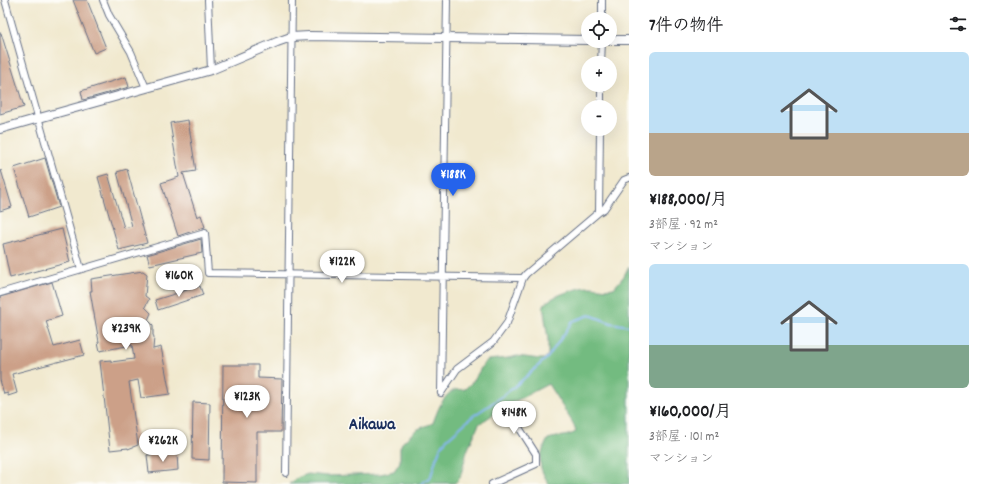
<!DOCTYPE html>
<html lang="ja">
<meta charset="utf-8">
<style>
:root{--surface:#fff;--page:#f2f2f2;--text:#202124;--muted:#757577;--accent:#2563eb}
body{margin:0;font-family:Dekko,"Klee One",sans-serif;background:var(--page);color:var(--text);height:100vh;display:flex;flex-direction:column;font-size:15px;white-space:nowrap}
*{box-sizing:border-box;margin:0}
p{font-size:13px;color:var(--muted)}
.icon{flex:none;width:22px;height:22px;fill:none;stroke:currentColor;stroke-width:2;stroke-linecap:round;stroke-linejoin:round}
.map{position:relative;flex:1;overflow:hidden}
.panel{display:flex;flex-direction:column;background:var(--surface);width:360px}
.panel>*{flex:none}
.buttons{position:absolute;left:581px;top:12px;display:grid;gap:8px}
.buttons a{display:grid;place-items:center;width:36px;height:36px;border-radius:50%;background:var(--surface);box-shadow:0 4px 16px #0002;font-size:20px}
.price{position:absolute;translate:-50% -34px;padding:0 9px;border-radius:14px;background:#fff;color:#222;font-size:13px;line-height:26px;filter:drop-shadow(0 1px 2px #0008)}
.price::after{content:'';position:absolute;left:50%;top:24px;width:12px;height:9px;margin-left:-6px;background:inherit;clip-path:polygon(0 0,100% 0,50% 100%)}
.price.on{background:var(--accent);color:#fff}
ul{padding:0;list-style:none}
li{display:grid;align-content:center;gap:8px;height:212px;padding:0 20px}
li span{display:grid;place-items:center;height:124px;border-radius:6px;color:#555}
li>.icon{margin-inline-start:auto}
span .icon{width:72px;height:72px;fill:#fffc;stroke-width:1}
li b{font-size:17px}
h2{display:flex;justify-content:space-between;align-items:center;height:48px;padding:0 20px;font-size:17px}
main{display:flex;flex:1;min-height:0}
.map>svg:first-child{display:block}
.forest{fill:#73bb80;stroke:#47756f}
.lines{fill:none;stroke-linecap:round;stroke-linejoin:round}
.stream{stroke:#87b6f2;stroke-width:2}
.building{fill:#cca088}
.minor-casing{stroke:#667086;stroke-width:8}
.tertiary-casing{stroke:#667086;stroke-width:10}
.minor{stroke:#fff;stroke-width:6}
.tertiary{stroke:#fff;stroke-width:8}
.labels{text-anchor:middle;stroke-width:3;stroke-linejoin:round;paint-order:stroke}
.district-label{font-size:17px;font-weight:bold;fill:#1b2f5e;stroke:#fdfcf7}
</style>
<main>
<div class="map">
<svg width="629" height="484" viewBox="0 0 629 484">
<rect width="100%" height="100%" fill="#fdfcf7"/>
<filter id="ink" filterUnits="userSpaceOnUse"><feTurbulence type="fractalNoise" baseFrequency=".025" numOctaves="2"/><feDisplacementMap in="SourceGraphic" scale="8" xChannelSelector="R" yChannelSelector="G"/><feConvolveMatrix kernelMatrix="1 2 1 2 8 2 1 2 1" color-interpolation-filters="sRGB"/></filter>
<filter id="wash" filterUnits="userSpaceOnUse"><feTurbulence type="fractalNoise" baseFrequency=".012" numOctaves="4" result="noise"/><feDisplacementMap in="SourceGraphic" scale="16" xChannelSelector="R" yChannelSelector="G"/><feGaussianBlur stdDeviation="0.9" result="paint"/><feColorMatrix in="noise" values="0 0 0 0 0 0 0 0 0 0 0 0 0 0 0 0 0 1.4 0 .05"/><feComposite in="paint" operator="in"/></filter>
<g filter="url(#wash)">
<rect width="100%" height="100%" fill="#f1e9cf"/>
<!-- forest -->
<path class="forest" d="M629,266v218h-80c-12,-19 -11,-25 -1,-45 10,-3 19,-2 28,-7l-3,-9 -25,-39 -44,23 -25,17 -12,27 -7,27 -5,5 -166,1 10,-7 9,-3 19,2 54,-2 13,-3 6,-9v-14l2,-5 14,-13 17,-7c4,-11 10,-29 22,-33 3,-1 7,0 10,-1l9,-9 10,-17 4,-3 20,-2 9,-2 23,3h5l3,-4v-16l-5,-34c7,-8 35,-18 46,-18 10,0 14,3 25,1l10,-12z"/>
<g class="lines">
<!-- stream -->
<path class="stream" d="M421,484l10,-8 5,-17 5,-12 6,-8 26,-23 27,-18 20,-16 28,-25 25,-36 17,-6 21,8 18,3"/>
</g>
<g id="blocks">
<!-- building -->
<path class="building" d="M73,0h14l19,48 -12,5z
M0,33h1l23,74 -24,7z
M126,77l3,10 -46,13 -2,-9z
M188,120l8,51 -13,2 14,44 4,-2 4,12 -27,9 -17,-53 18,-6 -9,-54z
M45,158l14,49 -30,10 -15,-49z
M127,169l20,74 -28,7 -21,-73 10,-3 16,54 8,-2 -15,-54z
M1,170l11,37 -12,4v-40z
M62,229l8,33 -60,16 -7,-34z
M201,239l1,14 -52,12 -3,-10z
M143,271l4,3 -2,22 4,3 -4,8 6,6 -3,7 5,5v10l1,2 -1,12 8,-2 9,47 -29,4 -3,-18 -9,2 9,63 -10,4v-1l-18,2 -10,-89 11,-1v2l23,-3 -2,-14 -32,6 -2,-9h1l-9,-51h2l-1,-12z
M52,282l10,34 -16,5 8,26 26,-7 4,15 -72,19 5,19 -9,3v-3l-4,1 -4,-14v-83z
M200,286l3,9 -45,15 -3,-10z
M223,365h35v13l24,1 -1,53h-24v51l-35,-1z
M193,402l17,1 -1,57 -17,-1z
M177,453l1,17 -29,3 -2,-18z"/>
</g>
</g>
<g filter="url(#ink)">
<use href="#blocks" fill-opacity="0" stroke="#667086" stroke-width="1"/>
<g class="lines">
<defs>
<path id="minor" d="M5,0l76,269
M103,0l6,15 22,37 15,36
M208,0l3,70
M602,19v-19
M601,63l1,-22
M601,107v-22
M599,212l5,-3 20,-29 5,-2
M0,293l205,-60 3,40 315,5 3,-4 73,-62 1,-83
M441,393l6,-393
M441,393l16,-24 36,-27 14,-19 16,-45
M286,473l6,-473
M492,484l44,-20v-10l-16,-25 -8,-22"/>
<path id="tertiary" d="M610,40h19
M0,129l211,-59 66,-28 14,-5 18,-1 279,4"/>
</defs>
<!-- minor casing -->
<use href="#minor" class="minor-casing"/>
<!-- tertiary casing -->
<use href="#tertiary" class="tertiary-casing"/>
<!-- minor -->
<use href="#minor" class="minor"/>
<!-- tertiary -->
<use href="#tertiary" class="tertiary"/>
</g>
</g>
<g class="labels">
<!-- district labels -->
<g class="district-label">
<text x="372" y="429">Aikawa</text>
</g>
</g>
</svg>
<div class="buttons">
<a><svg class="icon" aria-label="locate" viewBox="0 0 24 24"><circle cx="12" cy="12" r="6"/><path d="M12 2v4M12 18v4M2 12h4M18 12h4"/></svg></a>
<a>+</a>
<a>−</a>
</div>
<b class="price on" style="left:453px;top:197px">¥188K</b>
<b class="price" style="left:342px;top:284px">¥122K</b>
<b class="price" style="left:179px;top:298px">¥160K</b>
<b class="price" style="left:126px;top:351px">¥239K</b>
<b class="price" style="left:247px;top:419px">¥123K</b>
<b class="price" style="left:514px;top:435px">¥148K</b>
<b class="price" style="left:163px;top:463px">¥262K</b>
</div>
<section class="panel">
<h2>7件の物件<svg class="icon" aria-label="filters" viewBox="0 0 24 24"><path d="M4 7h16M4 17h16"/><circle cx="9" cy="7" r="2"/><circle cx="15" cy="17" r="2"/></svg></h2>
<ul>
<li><span style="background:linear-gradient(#bfe0f5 65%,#b9a48a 0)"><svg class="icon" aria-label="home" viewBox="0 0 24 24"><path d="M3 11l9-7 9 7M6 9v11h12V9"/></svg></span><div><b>¥188,000/月</b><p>3部屋 · 92 m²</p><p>マンション</p></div></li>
<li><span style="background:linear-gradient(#bfe0f5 65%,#7fa58c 0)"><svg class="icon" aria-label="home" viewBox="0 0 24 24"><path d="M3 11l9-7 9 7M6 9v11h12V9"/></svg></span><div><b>¥160,000/月</b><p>3部屋 · 101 m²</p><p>マンション</p></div></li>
</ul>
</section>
</main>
